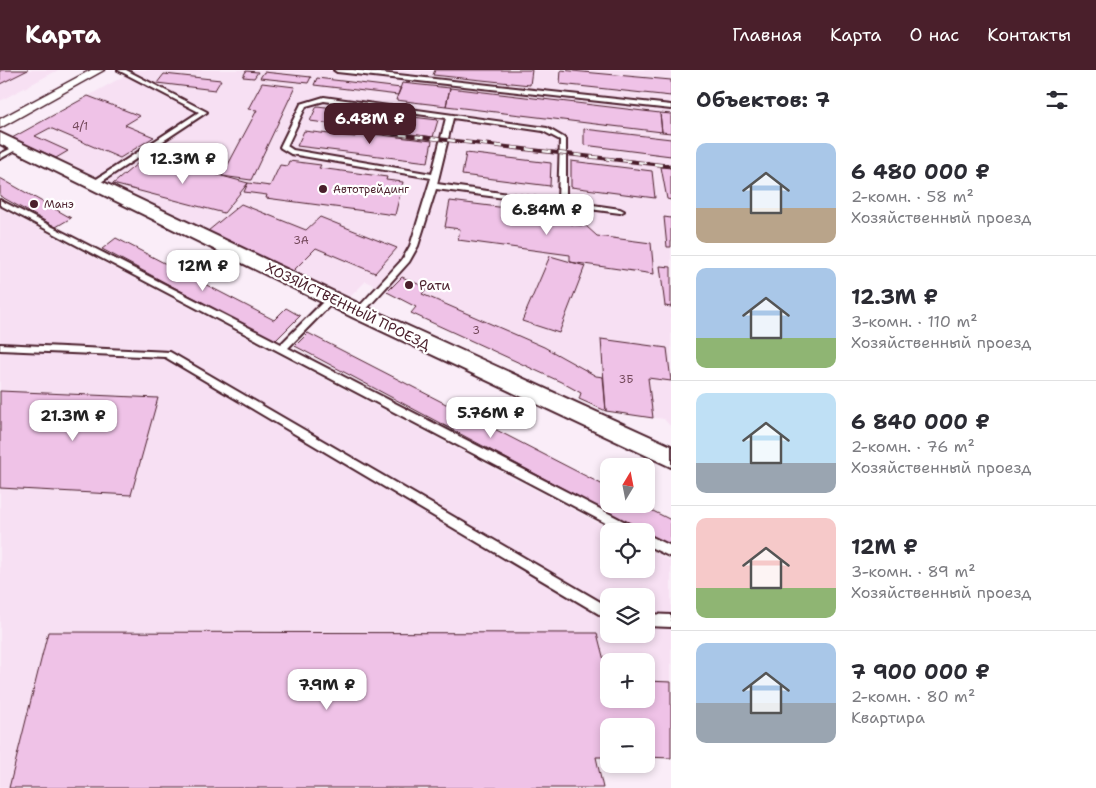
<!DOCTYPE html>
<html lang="ru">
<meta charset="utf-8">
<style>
:root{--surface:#fff;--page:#f7f7f7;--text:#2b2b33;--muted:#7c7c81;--line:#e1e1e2;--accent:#4a1f2b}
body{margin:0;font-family:"Shantell Sans",sans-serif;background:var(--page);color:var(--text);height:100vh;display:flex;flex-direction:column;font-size:19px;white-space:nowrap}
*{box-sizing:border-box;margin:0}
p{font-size:16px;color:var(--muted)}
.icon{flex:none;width:28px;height:28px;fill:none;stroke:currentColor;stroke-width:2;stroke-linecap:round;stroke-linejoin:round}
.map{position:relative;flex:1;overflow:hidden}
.sheet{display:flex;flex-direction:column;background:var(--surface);width:425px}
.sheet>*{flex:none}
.needle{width:32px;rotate:10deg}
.controls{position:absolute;left:600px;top:388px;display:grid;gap:10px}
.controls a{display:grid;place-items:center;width:55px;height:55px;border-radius:10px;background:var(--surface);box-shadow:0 2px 8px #0003;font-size:25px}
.price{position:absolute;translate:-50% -42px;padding:0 11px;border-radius:10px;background:#fff;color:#222;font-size:16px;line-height:32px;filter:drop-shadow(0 1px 2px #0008)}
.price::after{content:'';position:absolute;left:50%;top:30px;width:15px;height:11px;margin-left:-8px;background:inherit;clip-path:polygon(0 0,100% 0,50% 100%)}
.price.on{background:var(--accent);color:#fff}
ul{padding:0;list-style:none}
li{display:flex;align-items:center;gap:15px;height:125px;padding:0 25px}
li+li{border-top:1px solid var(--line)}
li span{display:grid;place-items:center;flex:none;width:140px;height:100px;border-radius:10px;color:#555}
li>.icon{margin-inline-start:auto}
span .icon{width:60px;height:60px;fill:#fffc;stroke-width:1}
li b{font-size:21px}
h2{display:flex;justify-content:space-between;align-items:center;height:60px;padding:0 25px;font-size:21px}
header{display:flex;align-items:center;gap:30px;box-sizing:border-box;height:70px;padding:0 25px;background:var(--accent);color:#fff}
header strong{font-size:24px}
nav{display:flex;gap:28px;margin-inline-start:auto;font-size:18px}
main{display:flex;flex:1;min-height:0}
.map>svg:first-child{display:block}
.built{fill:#f7e0f3;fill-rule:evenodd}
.building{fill:#efc2e7;stroke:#4a1f2b}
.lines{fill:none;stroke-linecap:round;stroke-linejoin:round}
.service-casing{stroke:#4a1f2b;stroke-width:4}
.minor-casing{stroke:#4a1f2b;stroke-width:3}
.tertiary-casing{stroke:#4a1f2b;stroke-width:4}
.service{fill:#fff;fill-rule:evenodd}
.minor{fill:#fff;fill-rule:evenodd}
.tertiary{fill:#fff;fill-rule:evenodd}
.rail-casing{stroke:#4a1f2b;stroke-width:4}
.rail{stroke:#fff;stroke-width:2.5;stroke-dasharray:8;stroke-linecap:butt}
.poi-dot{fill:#4a1f2b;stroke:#fff;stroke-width:2}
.labels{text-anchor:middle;stroke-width:4.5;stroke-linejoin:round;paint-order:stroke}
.number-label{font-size:11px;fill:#73485a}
.far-poi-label{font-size:11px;fill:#4a1f2b;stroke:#fff;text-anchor:start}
.poi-label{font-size:14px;fill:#4a1f2b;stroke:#fff;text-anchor:start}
.street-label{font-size:14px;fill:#4a1f2b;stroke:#fff}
</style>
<header>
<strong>Карта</strong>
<nav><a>Главная</a><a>Карта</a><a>О нас</a><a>Контакты</a></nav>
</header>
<main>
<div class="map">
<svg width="671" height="718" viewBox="0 0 671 718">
<rect width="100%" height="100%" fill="#faedf8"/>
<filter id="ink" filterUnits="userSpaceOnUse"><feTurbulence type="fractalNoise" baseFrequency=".02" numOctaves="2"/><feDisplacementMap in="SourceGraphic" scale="10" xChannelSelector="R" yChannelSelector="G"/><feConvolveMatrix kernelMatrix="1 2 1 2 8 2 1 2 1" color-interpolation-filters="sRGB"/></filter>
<g filter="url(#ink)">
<!-- built -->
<path class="built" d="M0,0h58l-58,31z
M135,0h536v357l-7,-8 -58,-8 -27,-12 1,-6 -19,-11 -150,-69 5,-6 -50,-26 -16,16 -142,-66 -95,-47 -101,-46z
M0,138l614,323h-5v38h37v-21l25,13v197l-25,-1v-31h-37v31l-13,1 7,30h-603zM609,526h37v38h-37zM609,591h37v38h-37z"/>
<!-- building -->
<path class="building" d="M0,0h28l-28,14z
M435,0h97l-2,15 -97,-10z
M561,0l110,10v16l-111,-12z
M246,1l12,1 -4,6 -11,-1z
M264,2l47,5 -3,6 -48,-5z
M164,4l57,6 -6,10 -58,-7z
M317,8l84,10 -3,7 -84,-10z
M262,13l33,4 -44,93 -29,-4 35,-66 -9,-1z
M402,13l48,5 -4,18 -50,-6z
M450,18l210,25 2,19 -216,-26z
M88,26l52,20 -15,9 29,12 -34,21 -70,-30 -15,8 33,15 -12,7 -44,-20z
M317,36l121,14 -5,17 -123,-16z
M660,43l11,1v19l-9,-1z
M584,59l87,10v17l-87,-11z
M304,61l51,6 1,-5 76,9 -4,21 -131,-16z
M466,83l85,10 -1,23 -88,-11z
M144,88l78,18 26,7 -24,30 -111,-29z
M289,91l32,4 -2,3 68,9 -1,3 17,2 -8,33 -129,-17 1,-3 -23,-3 4,-9 22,3 10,-21 7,1z
M571,91l81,10 3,27 -84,-11z
M661,97l10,1v32l-4,-1z
M0,108l71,40 -15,9 -56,-31z
M450,131l121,15v8l15,2 11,10 54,7 3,31 -84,-12v-7l-112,-15 2,-11 -15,-2z
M241,134l65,26 14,-13 77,31 -22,25 -59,-25 -23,23 -85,-40z
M664,147l7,1v29h-4z
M116,168l158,82 12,-12 14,8 -25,25 -173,-92z
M550,186l35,10 -26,67 -37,-12z
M660,196l11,1v40l-6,-1z
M402,207l25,11 -5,6 122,53 52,29 7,1 3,34 -27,-12 2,-6 -20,-11 -150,-69 5,-6 -29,-15z
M308,263l301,155v16h30l32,16v26l-376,-200z
M601,269l66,9 4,33 -23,-3 5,40 -47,-7z
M0,321l158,7 -27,97 -131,-7z
M48,562l549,1 12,47v19h37v-18l25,1v76l-25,-1v-31h-37v31h-13l7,31h-594z"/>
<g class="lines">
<defs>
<path id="service" d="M118,0h8l81,42 -112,74 -4,-2 1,-2 107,-70z
M334,0h19l318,35v4l-334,-37z
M324,27l223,31 19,11v62l54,8 4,2 -4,2 -184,-24 -18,57 -9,16 -47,52h-6l-1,-2 1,-2 46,-50 8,-14 21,-68 -140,-24 -10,-6 -1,-1 21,-43zM324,31l122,17 -14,56 -139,-24 -6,-4 19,-40zM453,48l90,13 17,9 -2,61 -121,-17z
M16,76l5,1 -21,12v-5z
M0,130l281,144 48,-48h6v4l-47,48 347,179 1,4h-15l-621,-326z
M0,274l170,8 439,255v13l-444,-263 -165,-7z
M646,464l25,12v11l-25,-12z
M646,544l25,1v12l-25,-1z"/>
<path id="minor" d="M91,0h13l-104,58v-9z"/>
<path id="tertiary" d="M0,63l366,174 305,139v21l-319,-150 -352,-173z"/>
</defs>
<!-- service casing -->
<use href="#service" class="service-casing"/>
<!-- minor casing -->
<use href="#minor" class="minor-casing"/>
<!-- tertiary casing -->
<use href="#tertiary" class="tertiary-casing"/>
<!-- service -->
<use href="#service" class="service"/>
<!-- minor -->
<use href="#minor" class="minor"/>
<!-- tertiary -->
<use href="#tertiary" class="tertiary"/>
<defs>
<path id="rail" d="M352,59l319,37"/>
</defs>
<!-- rail casing -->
<use href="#rail" class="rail-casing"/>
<!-- rail -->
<use href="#rail" class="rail"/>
</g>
</g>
<!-- markers -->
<g class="poi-dot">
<circle cx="323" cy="119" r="5"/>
<circle cx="34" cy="134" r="5"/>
<circle cx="409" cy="215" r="5"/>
</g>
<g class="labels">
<!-- number labels -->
<g class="number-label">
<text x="80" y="60">4/1</text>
<text x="301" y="174">3А</text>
<text x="476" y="264">3</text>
<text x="626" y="313">3Б</text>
</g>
<!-- far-poi labels -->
<g class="far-poi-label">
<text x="333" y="123">Автотрейдинг</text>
<text x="44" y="138">Манэ</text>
</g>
<!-- poi labels -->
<g class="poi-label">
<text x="419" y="220">Рати</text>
</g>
<!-- street labels -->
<g class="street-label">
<text transform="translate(348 236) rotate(26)" y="5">ХОЗЯЙСТВЕННЫЙ ПРОЕЗД</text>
</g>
</g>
</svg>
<div class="controls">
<a><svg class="needle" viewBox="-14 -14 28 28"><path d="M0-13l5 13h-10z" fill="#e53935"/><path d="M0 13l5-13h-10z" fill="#7c7c81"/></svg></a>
<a><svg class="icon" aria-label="locate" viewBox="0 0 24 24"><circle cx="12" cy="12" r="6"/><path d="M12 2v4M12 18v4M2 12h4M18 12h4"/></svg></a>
<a><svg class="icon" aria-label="layers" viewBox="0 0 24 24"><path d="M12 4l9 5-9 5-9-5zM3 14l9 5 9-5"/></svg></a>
<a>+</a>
<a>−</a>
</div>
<b class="price on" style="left:370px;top:75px">6.48M ₽</b>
<b class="price" style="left:183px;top:115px">12.3M ₽</b>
<b class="price" style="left:547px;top:166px">6.84M ₽</b>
<b class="price" style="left:203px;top:222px">12M ₽</b>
<b class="price" style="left:491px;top:369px">5.76M ₽</b>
<b class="price" style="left:73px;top:372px">21.3M ₽</b>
<b class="price" style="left:327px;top:641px">7.9M ₽</b>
</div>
<section class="sheet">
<h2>Объектов: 7<svg class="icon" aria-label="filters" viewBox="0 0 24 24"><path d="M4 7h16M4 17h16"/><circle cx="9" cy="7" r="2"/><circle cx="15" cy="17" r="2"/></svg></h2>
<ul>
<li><span style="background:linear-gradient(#a9c7e8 65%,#b9a48a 0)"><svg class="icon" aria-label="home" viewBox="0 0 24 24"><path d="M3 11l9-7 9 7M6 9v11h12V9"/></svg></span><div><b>6 480 000 ₽</b><p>2-комн. · 58 m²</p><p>Хозяйственный проезд</p></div></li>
<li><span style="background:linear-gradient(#a9c7e8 70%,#8fb573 0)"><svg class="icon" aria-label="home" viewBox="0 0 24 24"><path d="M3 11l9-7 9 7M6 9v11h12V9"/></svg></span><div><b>12.3M ₽</b><p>3-комн. · 110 m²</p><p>Хозяйственный проезд</p></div></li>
<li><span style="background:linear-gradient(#bfe0f5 70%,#9aa5b1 0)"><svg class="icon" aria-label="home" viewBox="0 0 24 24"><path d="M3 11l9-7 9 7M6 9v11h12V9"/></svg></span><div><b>6 840 000 ₽</b><p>2-комн. · 76 m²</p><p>Хозяйственный проезд</p></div></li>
<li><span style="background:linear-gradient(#f6c9c9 70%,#8fb573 0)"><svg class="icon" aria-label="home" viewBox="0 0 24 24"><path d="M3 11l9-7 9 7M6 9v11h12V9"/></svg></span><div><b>12M ₽</b><p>3-комн. · 89 m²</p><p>Хозяйственный проезд</p></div></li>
<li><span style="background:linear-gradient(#a9c7e8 60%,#9aa5b1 0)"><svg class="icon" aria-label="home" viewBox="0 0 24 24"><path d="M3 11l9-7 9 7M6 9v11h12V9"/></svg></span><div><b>7 900 000 ₽</b><p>2-комн. · 80 m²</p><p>Квартира</p></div></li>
</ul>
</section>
</main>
